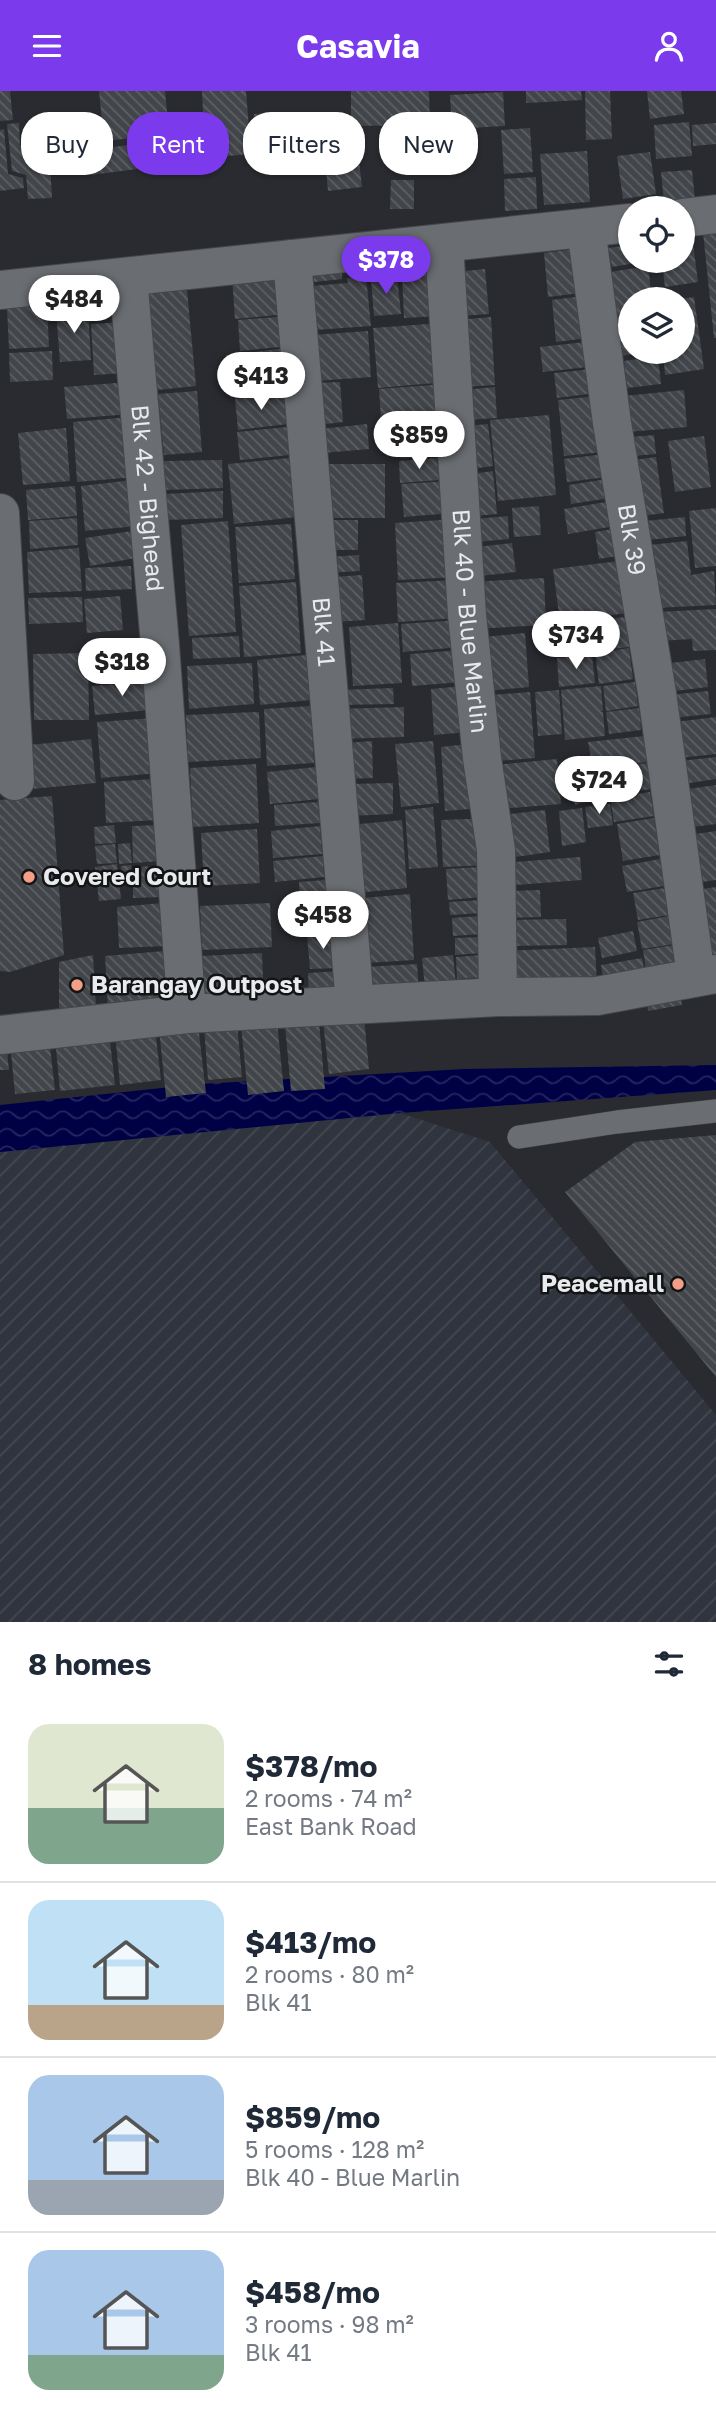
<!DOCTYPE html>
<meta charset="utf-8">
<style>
:root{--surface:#fff;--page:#f6f6f7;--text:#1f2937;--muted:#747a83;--line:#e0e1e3;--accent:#7c3aed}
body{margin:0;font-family:"Golos Text",sans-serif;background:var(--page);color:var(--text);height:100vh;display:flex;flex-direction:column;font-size:26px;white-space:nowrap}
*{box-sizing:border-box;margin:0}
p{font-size:23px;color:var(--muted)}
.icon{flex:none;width:38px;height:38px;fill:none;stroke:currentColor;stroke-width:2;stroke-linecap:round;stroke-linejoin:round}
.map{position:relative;height:1531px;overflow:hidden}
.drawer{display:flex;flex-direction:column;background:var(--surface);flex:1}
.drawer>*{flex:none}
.hud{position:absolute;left:21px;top:21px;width:676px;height:63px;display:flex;gap:14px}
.tools{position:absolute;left:618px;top:105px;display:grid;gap:14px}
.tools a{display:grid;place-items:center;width:77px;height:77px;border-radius:50%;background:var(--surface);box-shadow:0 2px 5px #0004;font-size:35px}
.price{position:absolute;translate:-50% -60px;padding:0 16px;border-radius:24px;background:#fff;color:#222;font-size:23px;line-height:46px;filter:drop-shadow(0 2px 4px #0008)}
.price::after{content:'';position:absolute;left:50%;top:42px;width:21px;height:16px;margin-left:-10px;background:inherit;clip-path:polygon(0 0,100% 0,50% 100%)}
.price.on{background:var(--accent);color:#fff}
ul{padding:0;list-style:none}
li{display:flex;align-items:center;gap:21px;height:175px;padding:0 28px}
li+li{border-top:2px solid var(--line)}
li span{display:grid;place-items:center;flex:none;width:196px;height:140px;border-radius:21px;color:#555}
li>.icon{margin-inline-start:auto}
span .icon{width:84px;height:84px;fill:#fffc;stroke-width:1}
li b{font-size:30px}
h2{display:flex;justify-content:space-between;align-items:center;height:84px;padding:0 28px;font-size:30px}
.tag{padding:0 24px;border-radius:28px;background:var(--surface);box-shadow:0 2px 5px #0004;font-size:24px;line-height:63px}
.tag.on{background:var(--accent);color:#fff}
header{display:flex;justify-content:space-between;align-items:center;height:91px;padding:0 28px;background:var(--accent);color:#fff;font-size:32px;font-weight:700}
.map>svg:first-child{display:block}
.industrial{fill:url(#industrial-furrows)}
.water{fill:url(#water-waves)}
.building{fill:url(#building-back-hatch)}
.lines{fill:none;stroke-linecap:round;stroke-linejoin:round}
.service-casing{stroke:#45474b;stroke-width:24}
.minor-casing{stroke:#45474b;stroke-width:40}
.service{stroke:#6a6d72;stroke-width:23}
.minor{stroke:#6a6d72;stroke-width:38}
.poi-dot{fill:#f49e88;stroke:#121416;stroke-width:2.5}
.labels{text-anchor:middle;stroke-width:5;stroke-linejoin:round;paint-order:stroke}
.street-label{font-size:24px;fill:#e9eaed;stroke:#121416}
.poi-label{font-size:24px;font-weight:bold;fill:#e9eaed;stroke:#121416;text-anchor:start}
</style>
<header><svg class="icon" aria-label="menu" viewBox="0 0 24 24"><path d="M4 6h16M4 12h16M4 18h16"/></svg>Casavia<svg class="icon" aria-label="person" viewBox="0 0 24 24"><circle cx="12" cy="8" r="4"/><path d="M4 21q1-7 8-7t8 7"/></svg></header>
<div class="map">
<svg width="716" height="1531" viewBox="0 0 716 1531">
<defs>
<pattern id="industrial-furrows" width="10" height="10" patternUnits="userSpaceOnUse" patternTransform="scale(1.75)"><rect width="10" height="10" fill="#2f343e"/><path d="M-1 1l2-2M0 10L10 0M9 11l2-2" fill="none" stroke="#434851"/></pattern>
<pattern id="water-waves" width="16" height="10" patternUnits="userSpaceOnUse" patternTransform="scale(1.75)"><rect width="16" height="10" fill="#000045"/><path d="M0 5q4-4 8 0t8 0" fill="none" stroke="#252560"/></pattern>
<pattern id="building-back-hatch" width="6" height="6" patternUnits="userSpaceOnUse" patternTransform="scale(1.75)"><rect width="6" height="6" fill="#42454a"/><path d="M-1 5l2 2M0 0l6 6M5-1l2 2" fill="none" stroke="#5d6064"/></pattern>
</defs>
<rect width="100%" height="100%" fill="#292b30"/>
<!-- industrial -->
<path class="industrial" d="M400,1022l90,29 226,273v207h-716v-470z"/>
<!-- water -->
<path class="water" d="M716,974v25l-316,23 -400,39v-47l200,-21 264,-15z"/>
<!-- building -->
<path class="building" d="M0,0h10l3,29 -13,1z
M99,0h66l6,63 -26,11 -3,-28 -38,4z
M202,0h44l5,63 -46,4z
M351,0h78l1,34 -79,1z
M526,0h55l1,9 -56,3z
M585,0h25l2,48 -26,1z
M647,0h34l3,23 -34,5z
M503,1l2,34 -53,3 -2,-34z
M285,21l3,38 -31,2 -3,-38z
M689,31l3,34 -36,3 -2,-34z
M19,32l1,22 29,-1 3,54 -24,1 -2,-24 -14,-4 -5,-47z
M716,32v21l-23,2 -1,-21z
M530,37l3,44 -29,2 -3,-44z
M4,38l4,45 15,4 1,10 -24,3v-61z
M137,53v25l-46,6 -1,-25z
M357,53l5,43 -34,4 -4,-43z
M587,60l3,51 -46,3 -4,-51z
M650,61l6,42 -33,5 -6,-43z
M692,79l3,30 -31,2 -3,-30z
M536,86l1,32 -32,2 -1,-32z
M391,89h23v29h-24z
M716,140v107h-2l-11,-106z
M692,145l6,46 -33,5 -3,-26h20v-24z
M630,154v16l12,1 -30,5 -4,-19z
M577,158l4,44 -33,4 -4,-44z
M341,172l1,16 -28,3 -1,-16z
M648,175l4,33h-22v53l11,1 -20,3 -11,-84z
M485,178l4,45 -30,2 -4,-44z
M274,182l3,42 -42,4 -3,-43z
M435,182l3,43 -34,2 -2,-42z
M366,185l5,50 -56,4 -4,-44 37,-3 -1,-5z
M397,185l4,38 -27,2 -3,-37z
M187,199l9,96 -39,4 -9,-96z
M583,205l5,42 -32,4 -4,-42z
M694,206l10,72 -39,6 -2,-23h19v-53z
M47,215l2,41 -40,2 -2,-41z
M88,218l3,51 -31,2 -4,-51z
M277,226l3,30 -40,4 -2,-31z
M491,226l4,68 -33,2 -4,-67z
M122,231l3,51 -31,2 -3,-51z
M441,232l5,59 -68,6 -5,-60z
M368,240l3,46 -56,4 -3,-46z
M594,250l2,25 -53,6 -3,-25z
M280,258l4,42 -54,6 -4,-42z
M52,260l1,29 -43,2 -1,-29z
M658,265l3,28 -34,4 -3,-27z
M594,278l2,24 -39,5 -3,-25z
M129,291l2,32 -64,5 -3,-32z
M340,291l3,40 -25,3 -3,-42z
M446,293l3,47 -67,5 -3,-47z
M495,296l2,31 -32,2 -2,-30z
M684,299l3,37 -60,5 -3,-36z
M197,300l5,61 -38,3 -6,-61z
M284,302l4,31 -50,6 -3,-31z
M598,305l6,56 -40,4 -6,-56z
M549,324l7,80 -58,6 -8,-81z
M130,326l5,60 -58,5 -4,-60z
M367,333l2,25 -46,4 -2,-24z
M488,333l5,42 -22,3 -5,-43z
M288,336l2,28 -50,5 -3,-28z
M66,337l4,53 -47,4 -5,-52z
M451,341l2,22 -52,4 -1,-22z
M654,344l2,19 -23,2 -2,-19z
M704,345l7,51 -36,5 -7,-51z
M605,363l2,23 -40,5 -3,-23z
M656,366l8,56 -22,3 -8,-56z
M290,367l6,59 -62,7 -6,-60z
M437,367l2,22 -39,3 -1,-22z
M222,369l1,28 -59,2v-29z
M322,373h63v54h-63z
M493,380l4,43 -22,2 -3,-42z
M607,388l3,19 -39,6 -2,-19z
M133,389l4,46 -52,5 -4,-45z
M451,390l2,32 -49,4 -3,-33z
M75,395l2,30 -49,4 -2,-30z
M223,400v27l-57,2 -1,-26z
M612,410l3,25 -47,8 -4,-25z
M539,415l2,29 -27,2 -2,-29z
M716,417v58l-21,2 -6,-57z
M508,425l1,23 -33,3 -1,-23z
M685,426l1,19 -38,4 -3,-19z
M77,427l1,27 -48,4 -1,-28z
M457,428l3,58 -62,3 -3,-57z
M324,429h34v30h-33z
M228,430l8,111 -47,4 -8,-111z
M291,433l4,55 -56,4 -4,-56z
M613,438l4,27 -18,3 -4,-27z
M132,440l4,27 -46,8 -5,-28z
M687,450l4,34 23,-4 2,34 -60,3 -7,-63z
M512,452l4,29 -37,4 -3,-29z
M79,457l3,43 -53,2 -2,-41z
M359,464l1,16 -33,2v-16z
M620,470l6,52 -66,9 -7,-53z
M131,475l1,23 -46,2 -1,-23z
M362,484l3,45 -30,2 -3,-45z
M544,487l2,47 -72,4 -3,-47z
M455,489l1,38 -58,4 -2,-39z
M296,491l5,71 -57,4 -5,-71z
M120,505l3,34 -36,3 -3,-34z
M82,506l1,25 -54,2 -1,-26z
M716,518v41l-23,1 -1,-12 -32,2 -3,-29z
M626,526l3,30 -65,8 -5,-30z
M459,529l2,27 -58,5 -2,-28z
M398,532l4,60 -49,3 -4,-59z
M525,542l4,54 -52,5 -4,-54z
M239,545l1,21 -47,2 -1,-21z
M146,553l4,30 -51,6 -4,-30z
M629,557l4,31 -34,5 -4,-31z
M462,559l1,32 -51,4 -2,-32z
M88,562l1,67h-55l-1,-66z
M306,564l4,45 -50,5 -3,-45z
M592,564l3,28 -36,4 -2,-29z
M705,568l3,28 -42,5 -4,-28z
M252,572l2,41 -65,5 -2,-43z
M148,590l3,29 -56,5 -3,-29z
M635,591l3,24 -32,5 -3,-25z
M464,595l4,46 -34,3 -3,-46z
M601,595l2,25 -3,1h3l2,24 -40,4 -4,-50z
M393,597l1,16 -55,1 -1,-15z
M559,599l3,44 -24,2 -3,-44z
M708,600l3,23 -40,4 -2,-23z
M530,601l5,66 -50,4 -5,-66z
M311,615l3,57 -47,3 -3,-57z
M404,616v30l-68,2 -1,-30z
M640,617l1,22 -32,4 -3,-22z
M259,621l2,46 -73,4 -2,-47z
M716,626v37l-37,4 -4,-36z
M155,627l4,55 -58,5 -4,-56z
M644,645l3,26 -54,6 -5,-26z
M91,648l5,44 -65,6 -3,-44z
M372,650l1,37 -26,1 -1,-36z
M433,650l6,62 -38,4 -6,-63z
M477,652l4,65 -36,3 -4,-64z
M716,666v22l-33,5 -3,-23z
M588,667l8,41 -21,6 -8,-43z
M557,668l4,45 -62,5 -3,-44z
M647,672l5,26 -55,7 -4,-25z
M256,673l3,59 -66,4 -3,-59z
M316,676l3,32 -49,5 -3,-32z
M155,688l2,41 -51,3 -2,-41z
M393,692v31l-43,2 -1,-32z
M716,694v39l-31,4 -4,-38z
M650,701l4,24 -40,6 -4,-24z
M52,705l12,159 -54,17 -10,-1v-171z
M318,711l2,21 -45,3 -1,-21z
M610,713l3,21 -25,3 -3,-21z
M433,716l5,60 -29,2 -4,-59z
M582,717l4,34 -24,4 -3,-35z
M545,719l5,42 -42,6 -6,-43z
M490,727l1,47 -48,2 -2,-47z
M654,727l6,37 -37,6 -6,-37z
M402,729l5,68 -51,5 -6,-68z
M114,734l2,18 -21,1 -1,-17z
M160,734l1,36 -28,2 -1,-37z
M320,735l2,28 -49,4 -2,-27z
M257,738l3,54 -56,3 -3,-53z
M716,740v49l-21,3 -7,-48z
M130,752l2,20 -13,1 -1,-20z
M115,753l2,19 -20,1 -2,-18z
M323,765l1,21 -49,5 -2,-21z
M580,766l2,23 -66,5 -1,-23z
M660,768l4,27 -37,6 -5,-26z
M117,773l4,35 -22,2 -4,-34z
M131,774l1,13 1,-11 28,-1 2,31 -30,1v-17l-11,1 -1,-16z
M480,776l2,30 -34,3 -2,-31z
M326,789l3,49 -28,1 -2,-48z
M716,796v80l-13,1 -9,-78z
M665,797l4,27 -31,5 -5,-27z
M540,799l1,27 -35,1v-27z
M410,803l4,66 -48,3 -4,-65z
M481,809l1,13 -32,2 -1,-13z
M163,812l3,43 -47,2 -2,-41z
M270,812l2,44 -70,3 -2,-44z
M480,825l1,18 -28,2 -1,-18z
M669,825l5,28 -32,5 -5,-27z
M566,828l1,26 -60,1 -2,-26z
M633,840l4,20 -35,7 -4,-20z
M336,841l3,36 -29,1 -3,-34z
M482,846v16l-27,2v-17z
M674,854l4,26 -31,5 -4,-26z
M595,856l2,37 -91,4 -1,-37z
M165,860l4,53 -61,4 -3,-52z
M262,862l2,49 -60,3 -3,-49z
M93,864l3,53 -37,2v-48z
M453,864l3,30 -31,3 -3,-30z
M482,864l2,22 -27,2 -1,-22z
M642,867l5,26 -42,7 -4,-26z
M417,873l2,30 -54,3 -1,-30z
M341,880l2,26 -34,2 -1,-26z
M678,892l4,22 -34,6 -3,-23z
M364,926l5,52 -40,5 -6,-52z
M277,931l7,69 -36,4 -7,-69z
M319,931l6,67 -34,2 -6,-66z
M237,932l5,54 -34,3 -4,-53z
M198,934l8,68 -40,4 -7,-68z
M155,937l6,52 -41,5 -5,-53z
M109,941l6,53 -55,6 -5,-53z
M49,947l6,52 -40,4 -5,-52z
M0,951h6l3,28h-9z
M716,1044v242l-151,-185 70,-50z"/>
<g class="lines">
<defs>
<path id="service" d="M519,1046l98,-15 99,-11"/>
<g id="minor">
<path d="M682,127l34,-4"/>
<path id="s1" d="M586,137l26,195 45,270 39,283"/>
<path id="s2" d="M444,153l23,371 15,143 14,92 2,147"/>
<path id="s3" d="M292,168l63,745"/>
<path id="s4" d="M128,186l32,368 27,369"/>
<path d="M0,199l630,-67"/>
<path d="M0,422l15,268"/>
<path d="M0,944l187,-21 311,-17 99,-1 119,-22"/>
</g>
</defs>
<!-- service casing -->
<use href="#service" class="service-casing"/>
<!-- minor casing -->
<use href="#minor" class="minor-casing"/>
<!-- service -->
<use href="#service" class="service"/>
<!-- minor -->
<use href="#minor" class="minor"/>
</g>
<!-- markers -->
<g class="poi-dot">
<circle cx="29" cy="786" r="7"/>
<circle cx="77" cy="894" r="7"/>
<circle cx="678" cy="1193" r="7"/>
</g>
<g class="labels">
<!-- street labels -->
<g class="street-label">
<text dy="8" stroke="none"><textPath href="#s4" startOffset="222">Blk 42 - Bighead</textPath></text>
<text dy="8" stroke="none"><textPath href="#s1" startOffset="315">Blk 39</textPath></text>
<text dy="8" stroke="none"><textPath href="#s2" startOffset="378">Blk 40 - Blue Marlin</textPath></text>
<text dy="8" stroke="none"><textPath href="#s3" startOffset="374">Blk 41</textPath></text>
</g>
<!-- poi labels -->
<g class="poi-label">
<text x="43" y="794">Covered Court</text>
<text x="91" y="902">Barangay Outpost</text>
<text x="664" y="1201" text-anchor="end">Peacemall</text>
</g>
</g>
</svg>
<div class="tools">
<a><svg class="icon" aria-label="locate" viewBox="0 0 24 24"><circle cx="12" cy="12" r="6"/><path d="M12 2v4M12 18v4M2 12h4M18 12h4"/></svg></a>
<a><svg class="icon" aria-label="layers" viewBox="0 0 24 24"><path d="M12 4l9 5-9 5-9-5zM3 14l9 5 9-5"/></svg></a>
</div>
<b class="price on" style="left:386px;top:205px">$378</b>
<b class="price" style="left:74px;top:244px">$484</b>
<b class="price" style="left:261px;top:321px">$413</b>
<b class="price" style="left:419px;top:380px">$859</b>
<b class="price" style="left:576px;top:580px">$734</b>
<b class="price" style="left:122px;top:607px">$318</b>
<b class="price" style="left:599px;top:725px">$724</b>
<b class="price" style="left:323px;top:860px">$458</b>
<div class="hud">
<a class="tag">Buy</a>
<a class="tag on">Rent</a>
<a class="tag">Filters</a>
<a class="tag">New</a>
</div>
</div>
<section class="drawer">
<h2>8 homes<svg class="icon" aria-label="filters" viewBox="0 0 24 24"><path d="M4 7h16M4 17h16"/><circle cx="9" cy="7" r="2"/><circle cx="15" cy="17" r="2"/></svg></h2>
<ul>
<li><span style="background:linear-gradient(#dfe7d0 60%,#7fa58c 0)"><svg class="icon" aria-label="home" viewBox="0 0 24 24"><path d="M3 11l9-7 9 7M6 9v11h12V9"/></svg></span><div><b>$378/mo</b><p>2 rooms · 74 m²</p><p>East Bank Road</p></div></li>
<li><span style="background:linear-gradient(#bfe0f5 75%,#b9a48a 0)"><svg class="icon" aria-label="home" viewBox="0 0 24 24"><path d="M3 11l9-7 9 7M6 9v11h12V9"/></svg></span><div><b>$413/mo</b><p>2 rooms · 80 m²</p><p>Blk 41</p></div></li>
<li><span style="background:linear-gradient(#a9c7e8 75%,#9aa5b1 0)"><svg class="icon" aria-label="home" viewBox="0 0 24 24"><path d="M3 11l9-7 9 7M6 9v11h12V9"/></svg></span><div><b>$859/mo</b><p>5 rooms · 128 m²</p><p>Blk 40 - Blue Marlin</p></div></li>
<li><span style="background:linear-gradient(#a9c7e8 75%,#7fa58c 0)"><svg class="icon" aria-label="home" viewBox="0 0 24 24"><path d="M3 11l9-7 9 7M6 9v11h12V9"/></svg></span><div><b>$458/mo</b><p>3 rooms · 98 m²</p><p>Blk 41</p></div></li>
</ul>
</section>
